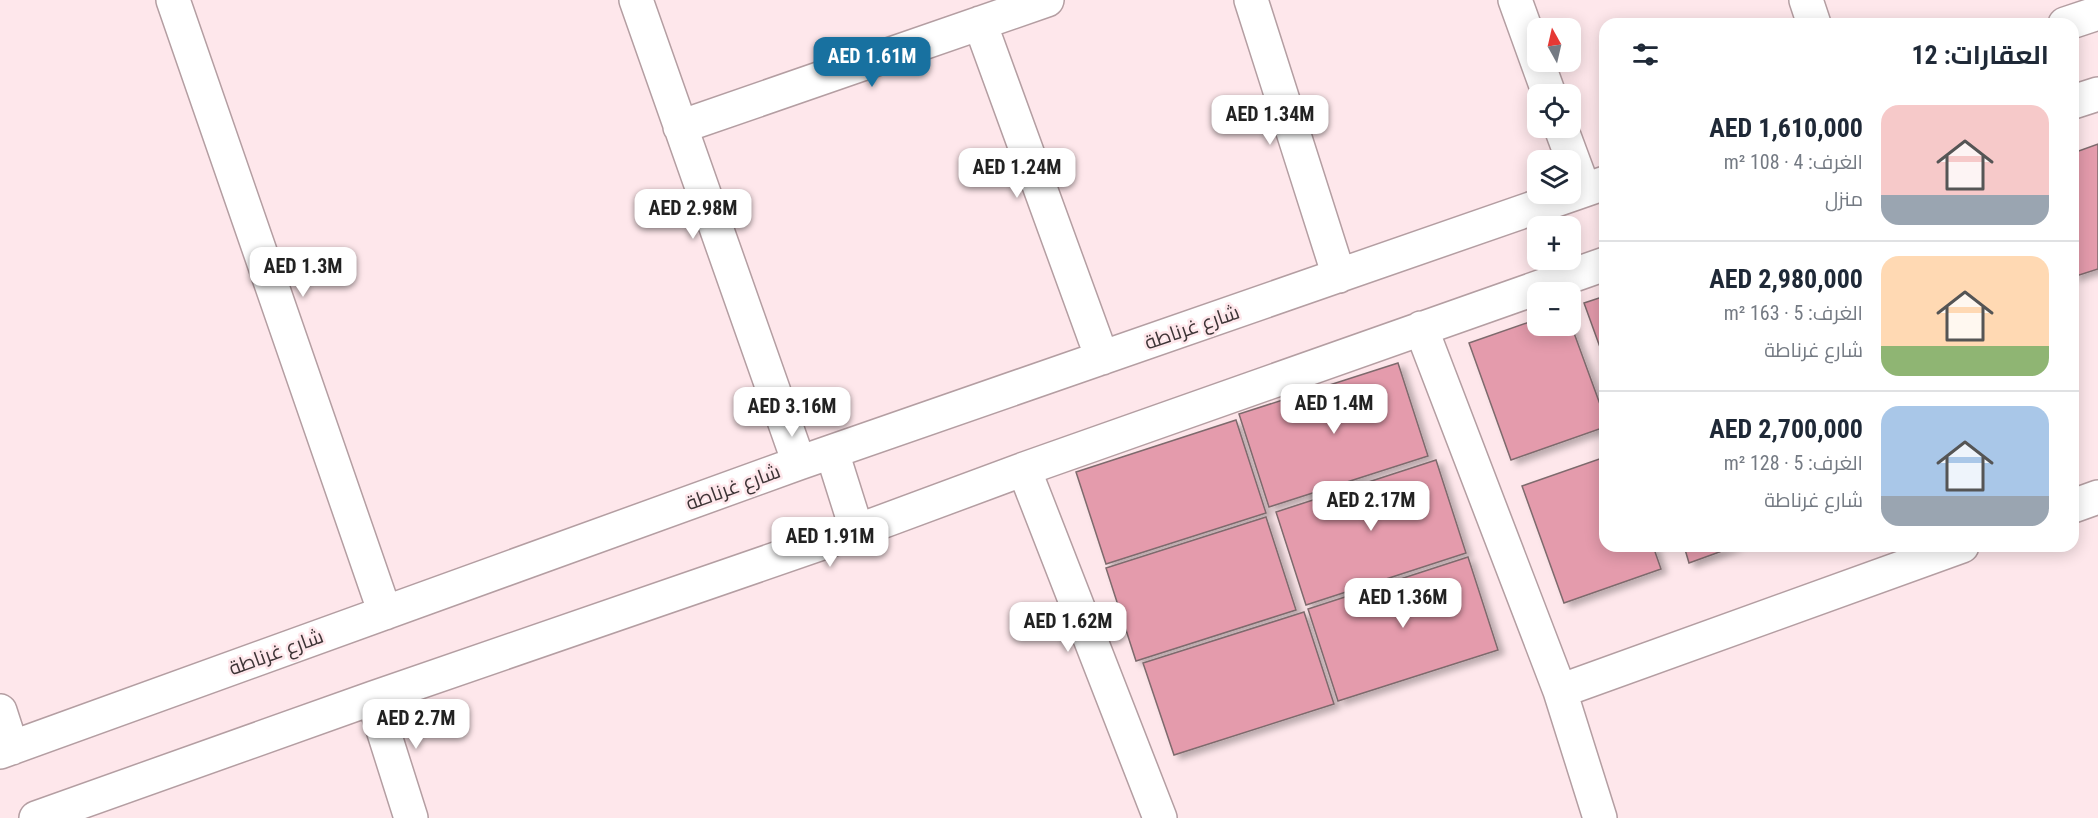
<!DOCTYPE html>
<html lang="ar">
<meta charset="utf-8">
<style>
:root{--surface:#fff;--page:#f6f6f7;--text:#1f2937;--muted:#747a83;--line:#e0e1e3;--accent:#1871a0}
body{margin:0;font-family:"Roboto Condensed",Cairo,sans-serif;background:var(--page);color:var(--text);direction:rtl;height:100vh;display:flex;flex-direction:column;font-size:22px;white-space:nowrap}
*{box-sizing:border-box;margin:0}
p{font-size:20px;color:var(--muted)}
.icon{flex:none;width:33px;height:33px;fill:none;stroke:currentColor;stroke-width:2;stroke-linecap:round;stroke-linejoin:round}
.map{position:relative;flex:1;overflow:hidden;direction:ltr}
.details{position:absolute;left:1599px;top:18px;width:480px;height:534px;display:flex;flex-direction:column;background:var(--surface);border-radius:18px;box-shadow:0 3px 15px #0003;direction:rtl}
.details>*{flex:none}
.needle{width:39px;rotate:352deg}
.fabs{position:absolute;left:1527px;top:18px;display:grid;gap:12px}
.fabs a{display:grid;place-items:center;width:54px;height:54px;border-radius:12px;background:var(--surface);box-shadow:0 3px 15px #0003;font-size:30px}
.price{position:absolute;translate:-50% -51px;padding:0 14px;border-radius:12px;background:#fff;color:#222;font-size:20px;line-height:39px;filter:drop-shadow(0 2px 3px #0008)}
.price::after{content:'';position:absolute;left:50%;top:36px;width:18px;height:14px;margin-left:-9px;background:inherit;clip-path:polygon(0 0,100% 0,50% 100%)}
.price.selected{background:var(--accent);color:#fff}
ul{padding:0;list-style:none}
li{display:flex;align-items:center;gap:18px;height:150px;padding:0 30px}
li+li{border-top:2px solid var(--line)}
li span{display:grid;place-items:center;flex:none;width:168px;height:120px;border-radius:18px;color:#555}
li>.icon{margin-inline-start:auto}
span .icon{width:72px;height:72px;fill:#fffc;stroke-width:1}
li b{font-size:26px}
h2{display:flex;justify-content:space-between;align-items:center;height:72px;padding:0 30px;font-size:26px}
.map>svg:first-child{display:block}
.building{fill:#e49bac;stroke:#7e6a6d;stroke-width:1.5;filter:url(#shadow)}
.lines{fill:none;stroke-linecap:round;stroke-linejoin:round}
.minor-casing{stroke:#b49ea2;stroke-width:36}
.minor{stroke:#fff;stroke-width:33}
.labels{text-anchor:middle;stroke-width:5;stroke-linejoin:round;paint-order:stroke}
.street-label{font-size:20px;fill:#3d3436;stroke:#fee7eb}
</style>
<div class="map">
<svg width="2098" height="818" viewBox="0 0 2098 818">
<defs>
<filter id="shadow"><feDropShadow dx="6" dy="4" stdDeviation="3" flood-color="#0004"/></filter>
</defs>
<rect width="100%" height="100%" fill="#fee7eb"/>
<!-- building -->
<path class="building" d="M2098,144v125l-25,8v-124z
M1605,296v65l-21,-58z
M1538,319v7h32v-4l35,96v9l-94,33 -42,-117z
M1398,363l30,93 -159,51 -30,-93z
M1236,420l30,93 -160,51 -30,-92z
M1605,457v89h48l8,23 -97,34 -42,-117z
M1436,460l30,93 -160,52 -30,-93z
M1266,517l30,93 -160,51 -30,-93z
M1684,546h52l-47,17z
M1468,557l30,93 -160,51 -30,-92z
M1304,612l30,92 -160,51 -31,-92z"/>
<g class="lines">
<defs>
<path id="minor" d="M173,0l212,613
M636,0l163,463
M1251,0l88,276
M1515,0l34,94
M1806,0l8,24
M980,23l122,335
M2065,24l33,-11
M2073,102l25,-8
M680,127l367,-127
M1561,128l23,62
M1421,328l139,363 40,127
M832,452l25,79
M1024,469l136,349
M2073,506l25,-9
M1560,691l402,-145
M373,698l38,120
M0,711l12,37
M0,752l799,-289 806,-280
M36,818l337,-120 484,-167 167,-62 581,-205"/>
</defs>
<!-- minor casing -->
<use href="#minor" class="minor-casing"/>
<!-- minor -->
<use href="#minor" class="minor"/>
</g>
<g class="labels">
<!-- street labels -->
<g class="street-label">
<text transform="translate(1192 327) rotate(-19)" y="7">شارع غرناطة</text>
<text transform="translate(733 487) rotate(-20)" y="7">شارع غرناطة</text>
<text transform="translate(276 652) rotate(-20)" y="7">شارع غرناطة</text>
</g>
</g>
</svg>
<div class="fabs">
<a><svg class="needle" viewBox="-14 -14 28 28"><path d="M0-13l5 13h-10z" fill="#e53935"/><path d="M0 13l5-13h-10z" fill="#747a83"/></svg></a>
<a><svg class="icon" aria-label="locate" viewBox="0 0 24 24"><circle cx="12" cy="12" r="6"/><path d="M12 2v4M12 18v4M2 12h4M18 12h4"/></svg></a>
<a><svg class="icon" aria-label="layers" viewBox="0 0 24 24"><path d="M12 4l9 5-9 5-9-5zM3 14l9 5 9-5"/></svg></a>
<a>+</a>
<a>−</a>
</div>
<b class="price selected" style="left:872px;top:88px">AED 1.61M</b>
<b class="price" style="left:1270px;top:146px">AED 1.34M</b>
<b class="price" style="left:1017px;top:199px">AED 1.24M</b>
<b class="price" style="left:693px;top:240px">AED 2.98M</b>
<b class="price" style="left:303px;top:298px">AED 1.3M</b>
<b class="price" style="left:1334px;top:435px">AED 1.4M</b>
<b class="price" style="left:792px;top:438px">AED 3.16M</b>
<b class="price" style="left:1371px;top:532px">AED 2.17M</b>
<b class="price" style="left:830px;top:568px">AED 1.91M</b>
<b class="price" style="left:1403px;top:629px">AED 1.36M</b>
<b class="price" style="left:1068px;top:653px">AED 1.62M</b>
<b class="price" style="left:416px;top:750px">AED 2.7M</b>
<section class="details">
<h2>العقارات: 12<svg class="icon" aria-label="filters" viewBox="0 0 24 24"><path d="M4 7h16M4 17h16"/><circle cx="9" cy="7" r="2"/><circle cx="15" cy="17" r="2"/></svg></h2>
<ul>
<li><span style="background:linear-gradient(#f6c9c9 75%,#9aa5b1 0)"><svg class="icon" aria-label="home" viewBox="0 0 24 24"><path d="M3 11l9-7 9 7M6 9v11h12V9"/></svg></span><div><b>AED 1,610,000</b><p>الغرف: 4 · 108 m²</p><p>منزل</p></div></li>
<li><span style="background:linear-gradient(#ffd9b3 75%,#8fb573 0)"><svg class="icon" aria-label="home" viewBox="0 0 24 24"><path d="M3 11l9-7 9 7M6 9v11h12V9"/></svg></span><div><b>AED 2,980,000</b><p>الغرف: 5 · 163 m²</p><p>شارع غرناطة</p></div></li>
<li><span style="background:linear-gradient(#a9c7e8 75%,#9aa5b1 0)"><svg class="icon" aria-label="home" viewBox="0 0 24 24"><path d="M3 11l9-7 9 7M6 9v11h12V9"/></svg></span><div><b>AED 2,700,000</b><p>الغرف: 5 · 128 m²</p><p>شارع غرناطة</p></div></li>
</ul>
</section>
</div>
